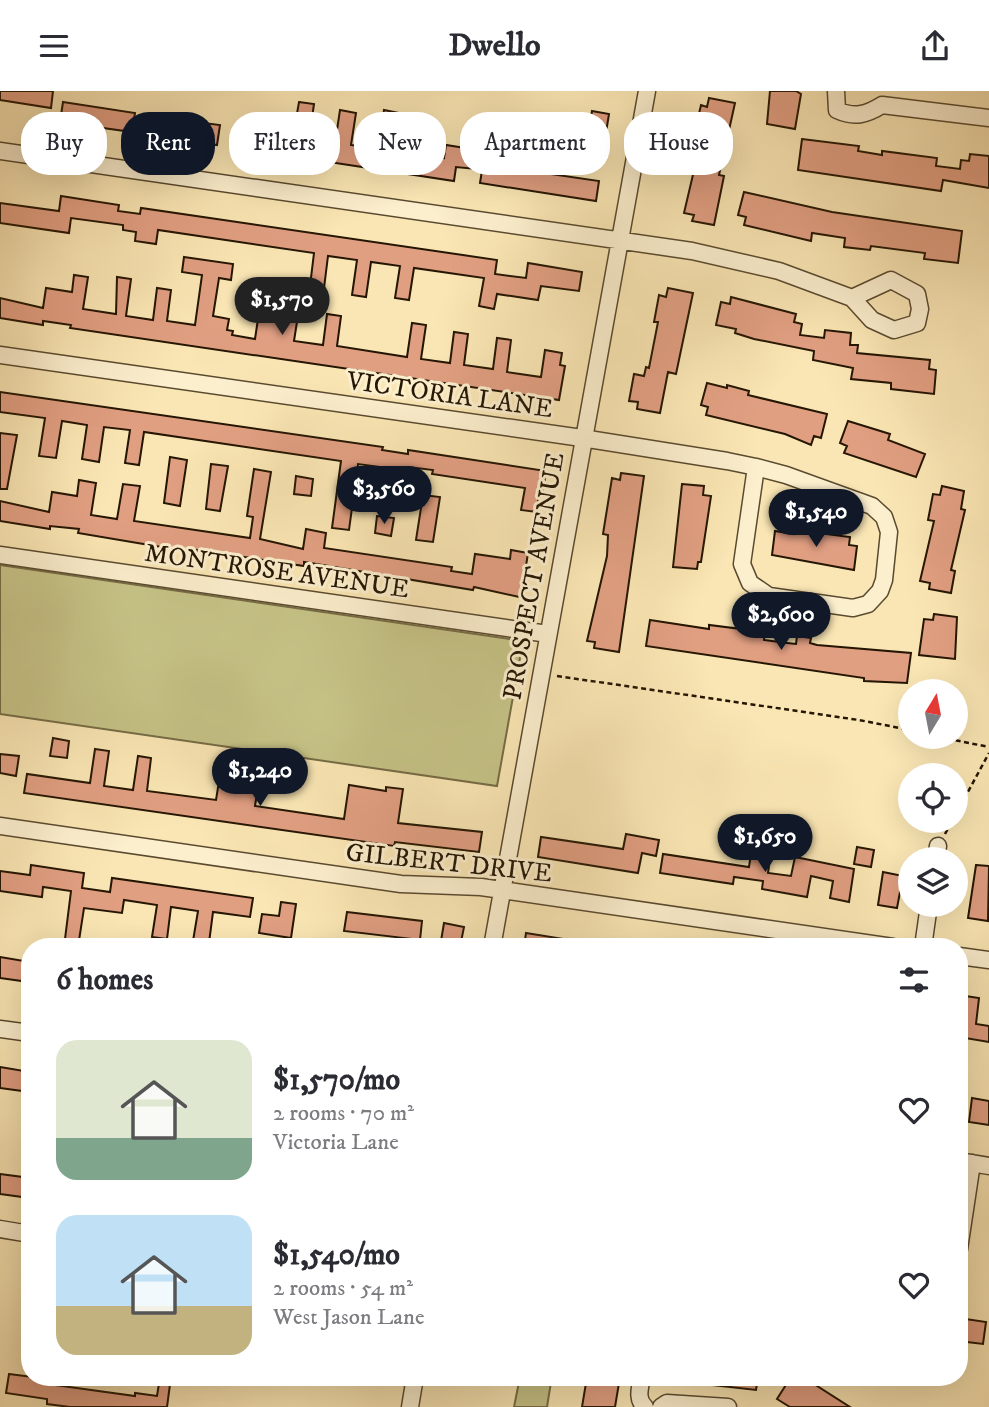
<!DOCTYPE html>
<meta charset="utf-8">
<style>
:root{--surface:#fff;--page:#f7f7f7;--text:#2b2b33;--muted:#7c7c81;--accent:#111827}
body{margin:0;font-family:"IM FELL DW Pica",serif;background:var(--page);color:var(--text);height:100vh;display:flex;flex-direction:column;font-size:26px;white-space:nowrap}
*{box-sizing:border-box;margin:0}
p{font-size:23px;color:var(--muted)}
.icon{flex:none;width:38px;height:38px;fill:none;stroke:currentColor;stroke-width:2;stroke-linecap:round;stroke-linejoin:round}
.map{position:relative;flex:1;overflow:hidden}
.drawer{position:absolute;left:21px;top:847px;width:947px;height:448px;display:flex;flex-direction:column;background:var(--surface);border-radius:28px;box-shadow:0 7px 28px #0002}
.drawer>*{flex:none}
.banner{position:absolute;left:21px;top:21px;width:948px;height:63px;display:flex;gap:14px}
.needle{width:46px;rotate:10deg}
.controls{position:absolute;left:898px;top:588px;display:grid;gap:14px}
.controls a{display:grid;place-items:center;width:70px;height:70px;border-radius:50%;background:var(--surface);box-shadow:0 7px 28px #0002;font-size:35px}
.price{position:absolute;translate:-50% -60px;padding:0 16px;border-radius:24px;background:var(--accent);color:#fff;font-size:23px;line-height:46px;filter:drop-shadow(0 2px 4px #0008)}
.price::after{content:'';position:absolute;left:50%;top:42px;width:21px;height:16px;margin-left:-10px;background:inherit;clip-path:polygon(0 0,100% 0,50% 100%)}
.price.active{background:#222;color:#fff}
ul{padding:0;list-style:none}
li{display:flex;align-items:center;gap:21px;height:175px;padding:0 35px}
li span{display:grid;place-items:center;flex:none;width:196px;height:140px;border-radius:21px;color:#555}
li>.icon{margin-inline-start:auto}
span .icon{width:84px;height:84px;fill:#fffc;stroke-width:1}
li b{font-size:30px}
h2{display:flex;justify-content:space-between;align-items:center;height:84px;padding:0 35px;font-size:30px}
.pill{padding:0 24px;border-radius:28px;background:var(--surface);box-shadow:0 7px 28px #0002;font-size:24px;line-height:63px}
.pill.active{background:var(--accent);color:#fff}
header{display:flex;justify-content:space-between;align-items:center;height:91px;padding:0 35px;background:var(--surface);font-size:32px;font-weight:800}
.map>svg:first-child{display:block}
.green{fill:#c6c387;stroke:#766c45;stroke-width:2}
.building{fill:#e19f82;stroke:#251603;stroke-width:2}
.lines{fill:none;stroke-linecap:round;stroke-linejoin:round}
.minor-casing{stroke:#5a4a2f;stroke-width:19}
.path{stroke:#251603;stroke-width:2.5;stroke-dasharray:5 3.5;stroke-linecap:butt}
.minor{stroke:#fcefce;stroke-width:16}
.labels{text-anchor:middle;stroke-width:6;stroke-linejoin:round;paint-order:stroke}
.street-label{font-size:26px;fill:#251603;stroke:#fcefce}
</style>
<header><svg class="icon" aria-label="menu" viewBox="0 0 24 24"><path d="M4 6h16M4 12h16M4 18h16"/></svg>Dwello<svg class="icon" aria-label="share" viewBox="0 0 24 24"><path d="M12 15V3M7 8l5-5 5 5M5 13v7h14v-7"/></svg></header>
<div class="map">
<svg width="989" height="1316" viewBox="0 0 989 1316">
<rect width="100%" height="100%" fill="#fae6b4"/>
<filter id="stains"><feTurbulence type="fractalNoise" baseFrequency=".00286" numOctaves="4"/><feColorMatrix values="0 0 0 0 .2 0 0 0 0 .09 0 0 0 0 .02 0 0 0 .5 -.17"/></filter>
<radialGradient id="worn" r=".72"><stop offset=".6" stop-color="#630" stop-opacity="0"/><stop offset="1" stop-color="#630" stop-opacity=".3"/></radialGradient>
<!-- green -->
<path class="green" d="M0,474l523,76 -26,145 -497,-72z
M520,1286l31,5 -4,25h-33z"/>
<!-- building -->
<path class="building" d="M0,0h53l-2,17 -51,-8z
M770,0h26l5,3 -6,35 -28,-5z
M709,7l26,5 -16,72 5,1 -10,49 -22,-4 2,-6 -10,-2 19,-81 -8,-1 6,-26 6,2z
M63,11l72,11 -3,19 -72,-10z
M299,11l15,2 -5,35 26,4 5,-33 16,3 -5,32 28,4 5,-39 15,3 -3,20 22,4 -3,17 29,4 2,-13 32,5 -2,19 -20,-2 -2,14 -184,-28 3,-20 20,3z
M592,20l17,3 -7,43 -17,-2z
M188,30l32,4 -3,20 -32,-5z
M509,38l17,2 -3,16 -16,-3z
M551,43l15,3 -3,16 -15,-2z
M802,48l57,7 -1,5 24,4v-4l55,7 -1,8 24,3 1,-9 8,1 1,-7 19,2v32l-46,-8 -2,11 -143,-21z
M483,73l116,17 -3,20 -116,-18z
M744,101l88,20 130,19 -4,32 -34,-4 1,-6 -54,-7 -1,4 -26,-3 1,-9 -33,-5 -1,8 -67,-16 2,-8 -8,-2z
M61,105l58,9 -1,6 22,3 1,-6 356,52 -2,14 31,4 2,-15 54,9 -3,19 -38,-5 -3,14 -41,-6 -3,15 -15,-3 5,-28 -70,-10 -5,32 -14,-2 5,-32 -29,-4 -5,35 -14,-2 5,-35 -29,-4 -4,32 -14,-2 4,-33 -156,-23 -2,14 -21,-3 1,-9 -13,-2v-5l-52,-7 -2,15 -69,-10v-20l59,8z
M184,166l49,7 -2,16 -12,-2 -6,38 16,3 -2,11 6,1 -1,4 23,4 3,-20 25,3 2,-15 14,2 -5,32 29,4 4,-31 14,2 -4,30 70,11 5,-34 14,2 -5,34 29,4 4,-31 14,2 -4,31 29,4 4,-31 14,2 -4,32 34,5 4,-27 17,3 -2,12 5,1 -6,34 -489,-72 1,-3 -28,-4v4l-43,-7v-20l43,10 3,-20 26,4 2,-17 14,2 -5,32 33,5 1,-37 14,2 -5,37 27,4 4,-32 14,2 -4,31 28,4 7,-50 -20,-3z
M668,197l25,5 -17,81 -8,-2 -8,41 -23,-4 1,-7 -9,-1 5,-27 10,2 2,-9 3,1 9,-46h-4l5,-27 7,2z
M731,206l65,17 -2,8 8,2 -2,11 24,3 1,-8 26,3 -1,12h8l-1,8 73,7 -1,9 7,1 -2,24 -43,-5v-6l-40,-4 2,-11 -40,-8 1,-9 -60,-12 -19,-6 1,-4 -20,-4 5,-23 9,2z
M707,292l20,5v-3l22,6 -1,4 79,19 -6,24 -7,-2 -3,9 -26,-11 -79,-19 2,-8 -7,-2z
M0,301l383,55 -1,3 26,4v-4l138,21 -3,19h-3l-4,22 -15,-2 4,-22 -93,-14 1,-4 -24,-3 -3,19 -20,-2 2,-16 -30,-4 -9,66 -17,-2 9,-67 -197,-29 -5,33 -14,-2 5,-33 -26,-3 -5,35 -17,-3 5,-34 -25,-4 -6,37 -17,-2 6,-38 -45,-6z
M848,330l42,13 -2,6 37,14 -9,23 -72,-24 3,-7 -7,-3z
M0,342l17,2 -10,54h-7z
M170,366l17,3 -7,46 -16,-3z
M211,373l17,2 -8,45 -14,-2z
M254,378l17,3 -11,67 43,10 3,-20 20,4 -2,15 128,19 -1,4 21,3 3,-20 35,5 1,-9 17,3 -2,13 3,1 -5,31 -50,-11 -1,3 -169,-28v4l-107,-16v3l-119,-20 1,-4 -29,-3v3l-50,-8v-20l49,11 3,-20 25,4 2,-16 17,3 -5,32 26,4 6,-35 17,2 -6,35 116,17 3,-21 -6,-1z
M621,382l23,3 -25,176 -25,-4 1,-6 -8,-1 20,-85 1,-21 -5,-1 9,-56 8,2z
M296,385l17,3 -2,17 -17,-2z
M682,393l22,2 -1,9 8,1 -10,66h-3l-1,7 -24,-2z
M942,395l22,5 -3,18 4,1 -14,60 4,1 -4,22 -22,-4 1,-6 -10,-2 14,-60 -6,-1 5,-26 7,1z
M423,404l17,2 -7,45 -17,-2z
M377,425l17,2 -3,18 -16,-3z
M795,439l55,7 -1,8 8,1 -3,24 -82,-15 3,-24 19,3z
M934,523l23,3 -2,42 -36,-4 5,-36 9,1z
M650,529l59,9v-4l56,7 -1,8 23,3 9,1 1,-8 14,2 -1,5 7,2 94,8 -4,30 -43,-2v-3l-218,-32z
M53,647l16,3 -2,17 -17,-2z
M95,658l14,2 -5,35 29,4 5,-34 13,2 -4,33 69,9 6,-37 17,3 -2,12 22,3 -4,25 89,13 5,-34 37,6v-4l17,2 -5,34 84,9 -3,20 -84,-10 -1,4 -370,-53 3,-19 63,9z
M0,663l19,2 -3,20 -16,-3z
M626,743l33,6 -3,16 -14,-3 -4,20 -100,-16 3,-20 82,12z
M752,756l19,4 -3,22 23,3 4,-19 59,12 -5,33 -19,-4 3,-17 -22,-5 -4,21 -45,-8 1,-8 -29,-4 -1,7 -73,-11 3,-19 86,13z
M857,756l17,3 -3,17 -17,-3z
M31,774l53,8 -2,15 28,4 2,-14 141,20 -3,19 -37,-5 -4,31 -16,-2 5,-30 -27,-4 -4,32 -15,-2 5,-32 -33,-5 -2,13 -38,-5 -6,39h-14l7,-56 -28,-4 -1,10 -42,-6v-20l30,4z
M976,774l13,1 -1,55 -20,-3z
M883,781l20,4 -6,32 -19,-3z
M281,811l15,2 -5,34 -32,-5 3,-19 17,2z
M347,821l75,9 -2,19 -76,-9z
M444,832l20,4 -4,20h-20z
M526,842l44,7v7h-46z
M0,866l30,5 -1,20 -29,-4z
M959,904l20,3 -3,26 13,2v16l-30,-5z
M0,976l30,5v20l-30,-4z
M972,1007l17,3v24l-20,-3z
M0,1083l30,4v20l-30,-4z
M959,1227l27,4 -3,22 -24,-3z
M9,1283l32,4 -1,5 95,13v-3l22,3 3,-19h11l-4,30h-97l-23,-3v-5l-41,-6z
M587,1286h33l-5,30h-33z
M713,1286h45l-2,13 -43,-5z
M791,1286h12l47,30h-60l-13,-8z"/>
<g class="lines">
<defs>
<path id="minor" d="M836,0l1,19c17,8 29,5 45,-5l107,13
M0,60l692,100 87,20 73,27 20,22 22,10 23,-7 3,-14 -3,-15 -26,-14 -39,18
M0,264l582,83 145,23 29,6 30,8 86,31 12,11 5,15 -5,48 -4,11 -12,13 -15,4 -84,-12 -19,-13 -8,-19 14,-97
M0,464l548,79
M0,735l401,58 80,3 412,60
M936,768l2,-13
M492,856l155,-856
M923,856l6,-42
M959,865l30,4
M0,938l30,4
M959,1070l30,5
M0,1138l30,5
M959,1158l13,-86
M642,1286c-2,11 -6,22 3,30
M410,1316l5,-30
M661,1316l6,-4 61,4"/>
</defs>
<!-- minor casing -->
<use href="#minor" class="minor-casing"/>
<!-- path -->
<path class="path" d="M557,585l302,44 51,10
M939,646l50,10
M956,723l33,-61
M945,743l7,-13"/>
<!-- minor -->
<use href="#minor" class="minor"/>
</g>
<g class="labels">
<!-- street labels -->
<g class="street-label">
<text transform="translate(450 303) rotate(8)" y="9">VICTORIA LANE</text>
<text transform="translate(277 479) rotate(8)" y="9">MONTROSE AVENUE</text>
<text transform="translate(533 485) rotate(-80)" y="9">PROSPECT AVENUE</text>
<text transform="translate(449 771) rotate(6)" y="9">GILBERT DRIVE</text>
</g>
</g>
<rect width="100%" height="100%" filter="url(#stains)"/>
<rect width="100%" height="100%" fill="url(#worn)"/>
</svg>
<div class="controls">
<a><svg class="needle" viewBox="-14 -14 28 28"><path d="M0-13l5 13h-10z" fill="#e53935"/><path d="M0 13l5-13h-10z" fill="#7c7c81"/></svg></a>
<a><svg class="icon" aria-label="locate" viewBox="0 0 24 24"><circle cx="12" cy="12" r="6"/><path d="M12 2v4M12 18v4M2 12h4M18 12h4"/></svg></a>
<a><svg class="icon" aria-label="layers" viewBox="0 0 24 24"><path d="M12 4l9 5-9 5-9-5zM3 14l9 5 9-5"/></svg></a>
</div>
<b class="price active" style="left:282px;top:246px">$1,570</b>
<b class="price" style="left:384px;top:435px">$3,560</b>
<b class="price" style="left:816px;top:458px">$1,540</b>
<b class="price" style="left:781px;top:561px">$2,600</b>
<b class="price" style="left:260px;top:717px">$1,240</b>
<b class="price" style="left:765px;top:783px">$1,650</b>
<div class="banner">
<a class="pill">Buy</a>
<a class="pill active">Rent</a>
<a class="pill">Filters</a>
<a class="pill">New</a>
<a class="pill">Apartment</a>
<a class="pill">House</a>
</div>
<section class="drawer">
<h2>6 homes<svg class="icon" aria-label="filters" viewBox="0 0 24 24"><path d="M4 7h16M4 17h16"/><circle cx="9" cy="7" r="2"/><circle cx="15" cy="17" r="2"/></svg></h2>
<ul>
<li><span style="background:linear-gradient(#dfe7d0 70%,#7fa58c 0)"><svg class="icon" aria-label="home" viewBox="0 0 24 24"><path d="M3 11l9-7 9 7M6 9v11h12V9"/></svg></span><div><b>$1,570/mo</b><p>2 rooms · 70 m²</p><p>Victoria Lane</p></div><svg class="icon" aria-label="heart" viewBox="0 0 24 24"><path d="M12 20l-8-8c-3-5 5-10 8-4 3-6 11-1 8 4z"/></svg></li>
<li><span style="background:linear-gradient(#bfe0f5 65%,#c2b280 0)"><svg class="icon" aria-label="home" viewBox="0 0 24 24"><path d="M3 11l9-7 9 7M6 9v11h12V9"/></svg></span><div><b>$1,540/mo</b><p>2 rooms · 54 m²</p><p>West Jason Lane</p></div><svg class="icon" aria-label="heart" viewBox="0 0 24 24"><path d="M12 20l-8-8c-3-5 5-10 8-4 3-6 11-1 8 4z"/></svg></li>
</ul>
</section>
</div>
